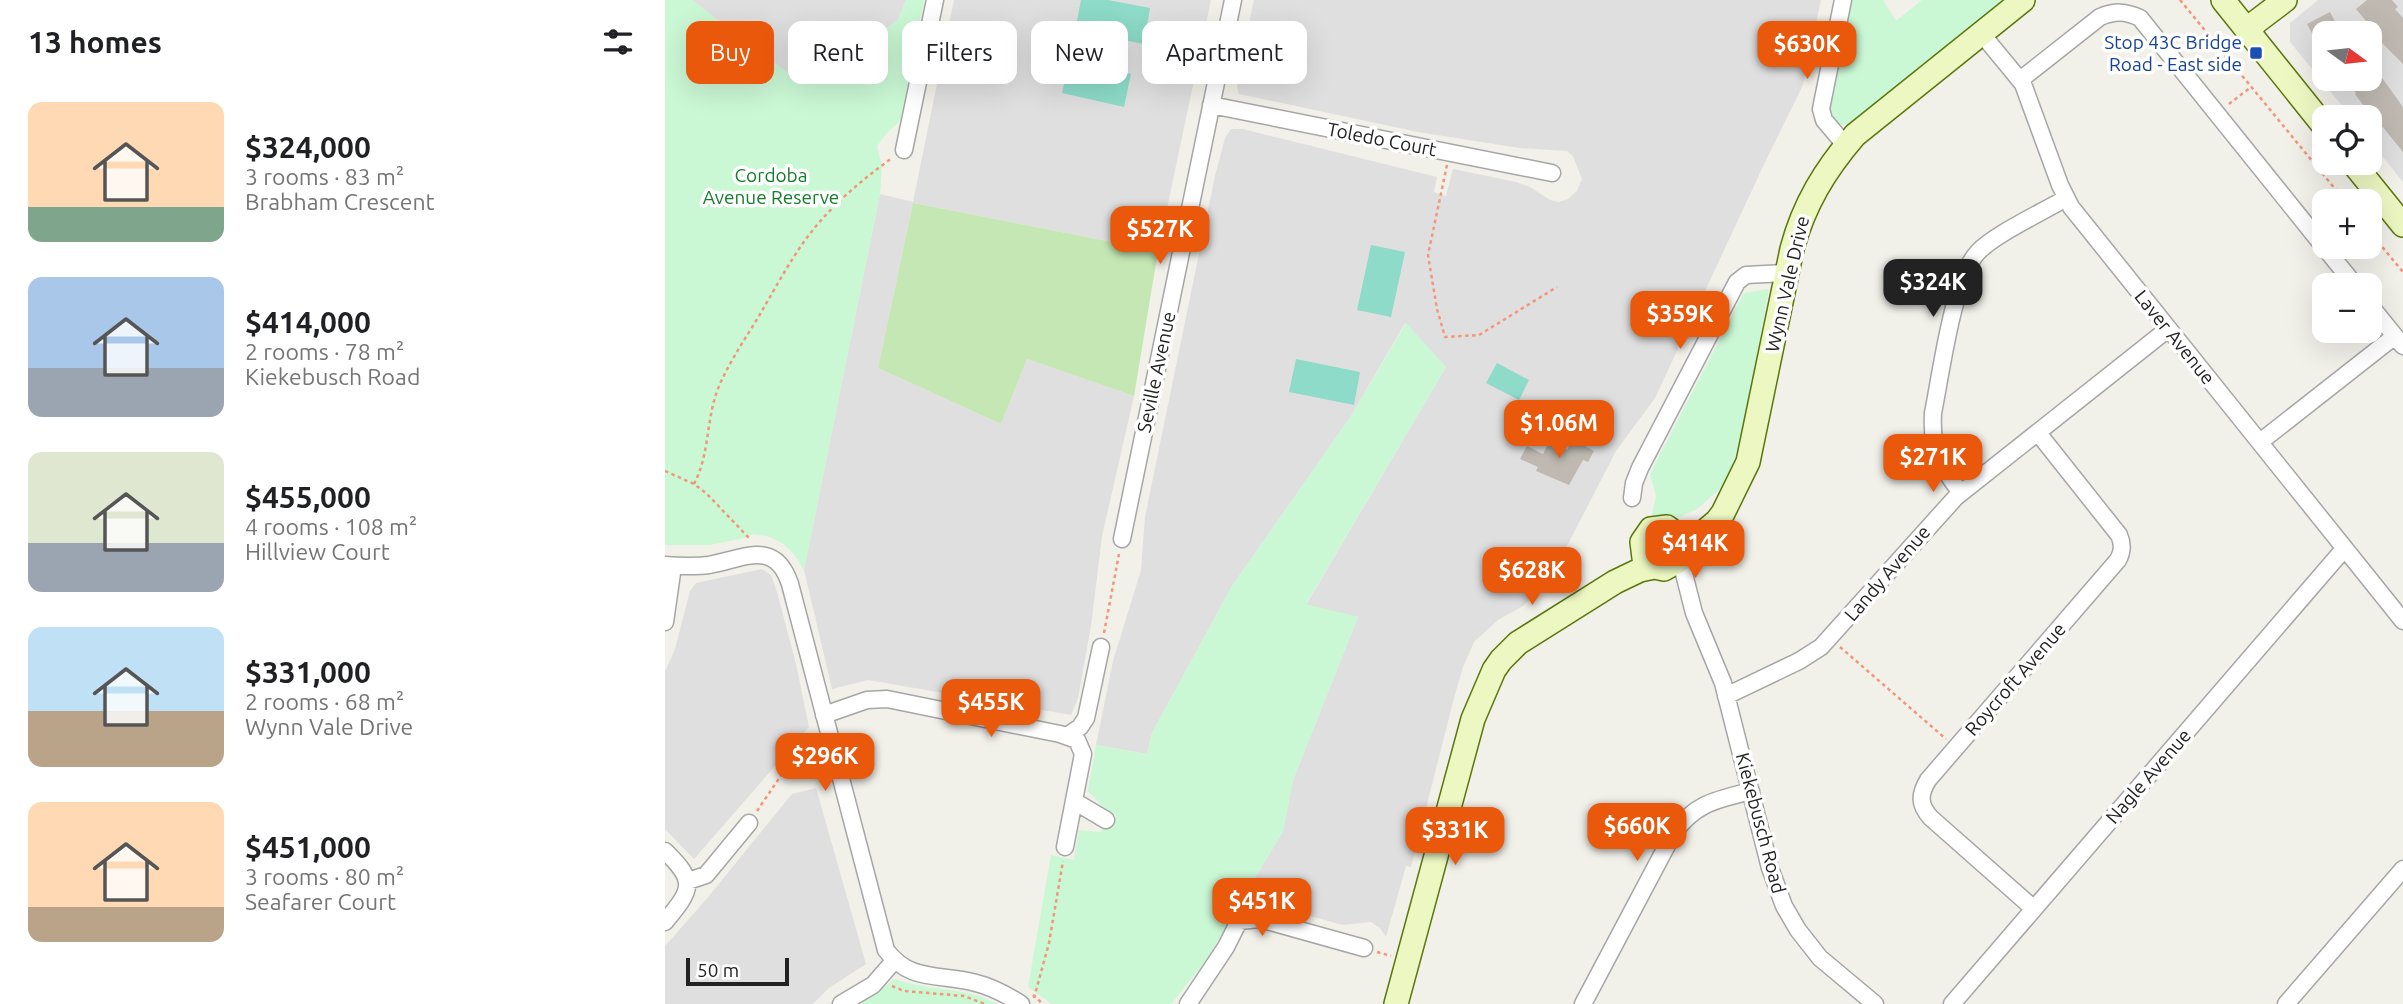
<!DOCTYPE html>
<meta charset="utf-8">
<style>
:root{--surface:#fff;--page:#f2f2f2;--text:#202124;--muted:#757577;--accent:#ea580c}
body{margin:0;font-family:Ubuntu,sans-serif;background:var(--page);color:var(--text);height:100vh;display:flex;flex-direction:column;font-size:26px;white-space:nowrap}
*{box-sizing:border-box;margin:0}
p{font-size:23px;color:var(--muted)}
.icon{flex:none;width:38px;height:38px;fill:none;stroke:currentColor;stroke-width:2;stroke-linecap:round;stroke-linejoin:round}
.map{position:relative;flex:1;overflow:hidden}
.details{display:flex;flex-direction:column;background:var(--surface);width:665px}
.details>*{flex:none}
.banner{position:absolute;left:21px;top:21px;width:665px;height:63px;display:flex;gap:14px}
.needle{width:46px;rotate:105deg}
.controls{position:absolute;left:1647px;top:21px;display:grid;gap:14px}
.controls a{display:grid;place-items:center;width:70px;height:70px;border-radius:14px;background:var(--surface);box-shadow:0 7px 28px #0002;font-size:35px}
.scale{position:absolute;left:21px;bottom:18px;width:103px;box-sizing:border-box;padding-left:7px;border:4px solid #222;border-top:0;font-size:19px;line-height:24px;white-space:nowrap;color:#222;-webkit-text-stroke:5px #fff;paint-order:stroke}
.price{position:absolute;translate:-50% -60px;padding:0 16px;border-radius:14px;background:var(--accent);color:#fff;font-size:23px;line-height:46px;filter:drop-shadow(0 2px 4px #0008)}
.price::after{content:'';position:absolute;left:50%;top:42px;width:21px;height:16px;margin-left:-10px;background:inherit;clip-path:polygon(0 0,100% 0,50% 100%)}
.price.active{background:#222;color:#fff}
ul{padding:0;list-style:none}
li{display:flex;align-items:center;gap:21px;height:175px;padding:0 28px}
li span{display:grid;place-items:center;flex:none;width:196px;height:140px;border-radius:14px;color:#555}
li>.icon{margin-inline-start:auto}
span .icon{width:84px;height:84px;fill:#fffc;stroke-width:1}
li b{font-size:30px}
h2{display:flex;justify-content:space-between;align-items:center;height:84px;padding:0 28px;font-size:30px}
.chip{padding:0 24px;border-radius:14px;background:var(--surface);box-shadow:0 7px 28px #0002;font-size:24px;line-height:63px}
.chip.active{background:var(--accent);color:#fff}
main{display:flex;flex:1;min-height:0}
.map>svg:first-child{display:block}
.residential{fill:#e0dfdf;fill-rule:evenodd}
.grass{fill:#c5e7b3}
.park{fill:#caf7d4}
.pitch{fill:#8ddbc8}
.building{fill:#bfb9b2}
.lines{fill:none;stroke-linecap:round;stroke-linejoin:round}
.street-casing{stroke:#a6a6a6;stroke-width:19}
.secondary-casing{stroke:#5b760c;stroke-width:26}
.path{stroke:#f29779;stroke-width:2.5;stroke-dasharray:3.5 3.5;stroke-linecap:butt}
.street{stroke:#fff;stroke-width:16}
.secondary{stroke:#ecf7c2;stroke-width:23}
.transit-dot{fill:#1a4fb4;stroke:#fff;stroke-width:2.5}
.labels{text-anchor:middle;stroke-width:7;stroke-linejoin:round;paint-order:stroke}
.transit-label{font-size:19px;fill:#164399;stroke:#fff;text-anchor:end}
.street-label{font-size:19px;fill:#222;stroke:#fff}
.park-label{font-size:19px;fill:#137d2b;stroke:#fff}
</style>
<main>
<section class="details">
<h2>13 homes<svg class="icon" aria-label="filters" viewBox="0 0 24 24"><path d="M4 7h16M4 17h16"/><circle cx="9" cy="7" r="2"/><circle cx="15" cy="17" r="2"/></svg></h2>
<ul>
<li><span style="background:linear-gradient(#ffd9b3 75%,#7fa58c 0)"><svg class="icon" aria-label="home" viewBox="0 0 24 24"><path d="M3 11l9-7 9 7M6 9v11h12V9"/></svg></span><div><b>$324,000</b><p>3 rooms · 83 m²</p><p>Brabham Crescent</p></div></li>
<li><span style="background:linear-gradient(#a9c7e8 65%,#9aa5b1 0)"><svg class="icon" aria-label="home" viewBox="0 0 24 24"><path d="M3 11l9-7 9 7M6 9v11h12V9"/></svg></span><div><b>$414,000</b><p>2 rooms · 78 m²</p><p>Kiekebusch Road</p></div></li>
<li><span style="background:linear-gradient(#dfe7d0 65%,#9aa5b1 0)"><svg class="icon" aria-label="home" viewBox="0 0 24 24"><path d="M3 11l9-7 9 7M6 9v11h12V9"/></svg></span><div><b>$455,000</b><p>4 rooms · 108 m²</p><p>Hillview Court</p></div></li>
<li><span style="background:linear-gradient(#bfe0f5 60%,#b9a48a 0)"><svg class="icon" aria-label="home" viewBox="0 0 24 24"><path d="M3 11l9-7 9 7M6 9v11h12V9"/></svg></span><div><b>$331,000</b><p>2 rooms · 68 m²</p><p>Wynn Vale Drive</p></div></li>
<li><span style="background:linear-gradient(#ffd9b3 75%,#b9a48a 0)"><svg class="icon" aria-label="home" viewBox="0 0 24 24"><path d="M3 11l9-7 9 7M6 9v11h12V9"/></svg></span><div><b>$451,000</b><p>3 rooms · 80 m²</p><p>Seafarer Court</p></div></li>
</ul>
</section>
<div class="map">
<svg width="1738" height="1004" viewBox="0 0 1738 1004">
<rect width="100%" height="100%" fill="#f1f0e9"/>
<!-- residential -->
<path class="residential" d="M27,0h214l-8,20 -95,65z
M289,0h257l-53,251 -245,-48 -35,165 123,56 26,-65 107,37 -32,140 -11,90 -13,72 -7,17 -203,-35 -36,9 -28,-119 76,-376 33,8z
M589,0h567l-18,85 -36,73 -112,240 -39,53 -67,130 -26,25 -25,14 -24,22 -11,25 -9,31 -43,169 -5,-1 -20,71 -6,-9 -9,-6 -28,3 -100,-27 40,-67 10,-51 65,-163 -52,-12 140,-238 -41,-44 -54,93 -119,170 -80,147 -5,21 -51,-9 17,-84 28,-91 4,-53 70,-341 10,-38 6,-9h12l194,48 -3,15 12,4 7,-27 63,13 14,5 20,13 9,2 9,-3 9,-8 5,-12 -9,-23 -6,-5 -48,-3 -101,-16 -179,-38 -2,-7 4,-26z
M1653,0h85v182l-33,-41 -1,-24h-18l-61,-75v-19zM1659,33h45v46h-45z
M97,569l9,6 6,17 19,72 13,63 -115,132 -29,-30v-157l10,-23 15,-58 6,-8z
M151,788l50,176 -37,24 -16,16h-148v-58l39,-44 88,-108z"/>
<!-- grass -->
<path class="grass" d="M248,203l245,48 -24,145 -107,-37 -26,65 -123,-56z"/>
<!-- park -->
<path class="park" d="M0,0h27l111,85 95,-65 8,-20h18l-24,121 -14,13 -9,12 5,20 -2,28 -76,376c-12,-22 -25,-34 -52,-36l-3,3 -40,8h-44z
M1187,0h31l13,21 26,-21h85l-152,124c-15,2 -20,1 -27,-13z
M1104,289l-23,126 -9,36 -13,34 -27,24 -18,8 -27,-2 4,-19 -6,-22 94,-181z
M741,323l40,44 -140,237 52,13 -65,163 -10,51 -76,128 -36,45h-119l-24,-17 23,-132 23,5 5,-30 21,2 17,-15 -15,-11 -14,-15 8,-46 51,9 5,-21 80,-147 119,-170z
M230,979c34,13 70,7 102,25h-137z"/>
<!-- pitch -->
<path class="pitch" d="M416,0h27l42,8 -6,36 -69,-13z
M404,61l62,13 -7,33 -62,-14z
M706,245l34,7 -14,65 -34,-7z
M631,359l64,13 -6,33 -65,-13z
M832,363l32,17 -10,20 -33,-17z"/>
<!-- building -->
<path class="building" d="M1702,0h25l6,7 -3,2 8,9v46l-29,-29 2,-2 -20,-24z
M1665,12l11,21h-17v23l-17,-32z
M1715,75l23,32v45l-26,-32 -2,1 -20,-27 1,-1 -14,-14h33z
M908,439l21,12 -6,11 -5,-2 -14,25 -33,-14 2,-4 -18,-8 7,-13 16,8 7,-14 17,10z"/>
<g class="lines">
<defs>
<path id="street" d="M1178,0l-22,109 3,11 22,26
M1316,33l42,51 37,101 11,22 332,414
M1355,80l80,-63c15,-6 25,-6 40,1l184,229
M546,105l341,68
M239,150l31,-150
M1659,247l31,38
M1704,304l34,42
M1595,442l135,-106
M1296,493c-22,-29 -30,-43 -28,-80 8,-39 20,-135 45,-161 17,-18 65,-40 88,-54
M967,498l2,-15 6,-15 97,-186 9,-7 41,-2
M457,539l111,-539
M1015,558l14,55 29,70 47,185 14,38 14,24 22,28 55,46
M0,565c14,1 29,2 44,0 34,-6 66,-27 81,19l96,366c24,33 55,23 90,33 16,4 31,12 45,21
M0,622l8,-56
M1061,696l73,-35 22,-14 135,-150 212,-168
M159,715l43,-15 20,-1 173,35 17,6 6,14 -18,93
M402,736l13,-9 6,-9 15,-71
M409,801l32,19
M0,851c32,31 27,38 0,71
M23,881l18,-6 43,-52
M1369,909l-103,-91c-12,-13 -12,-23 -3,-38l190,-220c5,-9 5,-16 1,-25l-81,-102
M176,1004l32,-19 21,-24
M523,1004l38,-57 13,-26 21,-2 104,29
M918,1004l90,-170c22,-31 43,-34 78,-43
M1287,1004l392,-455
M1621,1004l117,-135"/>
<path id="secondary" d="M1558,0l101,126
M1584,32l7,-10 29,-22
M1688,163l50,62
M1018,550l34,-29 6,-8 25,-51 44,-213c12,-45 33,-79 63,-114l168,-135
M731,1004l77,-285 21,-49 7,-10 17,-17 97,-61 25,-12 14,-3 10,2 14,-8 5,-11 -3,-13 -13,-10 -16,2 -9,13 2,16 10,9"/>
</defs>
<!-- street casing -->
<use href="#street" class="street-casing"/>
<!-- secondary casing -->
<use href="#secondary" class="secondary-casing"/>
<!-- path -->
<path class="path" d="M1515,0l165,201
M1564,104l22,-17
M782,165l-19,90 9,54 8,28 34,-2 78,-48
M1704,231l34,41
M0,471l29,13 12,9 45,47
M29,484c16,-30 12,-67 25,-98 11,-25 26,-47 40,-70 14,-24 28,-50 44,-73 24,-34 56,-61 89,-85
M439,633l15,-79
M1175,647l106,92
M92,811l44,-65 15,-6
M712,952l14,4
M227,986l12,5 60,5 21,8
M368,995l10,9
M369,998l15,-55 14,-82"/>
<!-- street -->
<use href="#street" class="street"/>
<!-- secondary -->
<use href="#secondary" class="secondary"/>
</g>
<!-- markers -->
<rect class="transit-dot" x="1584" y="46" width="14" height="14" rx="3.5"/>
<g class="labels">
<!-- transit labels -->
<g class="transit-label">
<text x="1577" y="49">Stop 43C Bridge<tspan x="1577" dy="22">Road - East side</tspan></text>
</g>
<!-- street labels -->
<g class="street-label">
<text transform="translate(717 139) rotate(11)" y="7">Toledo Court</text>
<text transform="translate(1122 284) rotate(-77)" y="7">Wynn Vale Drive</text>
<text transform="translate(1510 337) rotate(51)" y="7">Laver Avenue</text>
<text transform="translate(491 372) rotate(-78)" y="7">Seville Avenue</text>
<text transform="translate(1222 573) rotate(-49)" y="7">Landy Avenue</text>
<text transform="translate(1350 679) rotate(-49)" y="7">Roycroft Avenue</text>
<text transform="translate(1483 776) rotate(-49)" y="7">Nagle Avenue</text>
<text transform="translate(1096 823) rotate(75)" y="7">Kiekebusch Road</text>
</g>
<!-- park labels -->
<g class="park-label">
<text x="106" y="182">Cordoba<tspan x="106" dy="22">Avenue Reserve</tspan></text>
</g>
</g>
</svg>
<div class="controls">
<a><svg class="needle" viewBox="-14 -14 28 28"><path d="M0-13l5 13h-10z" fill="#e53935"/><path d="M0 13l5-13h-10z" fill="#757577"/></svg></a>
<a><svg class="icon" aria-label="locate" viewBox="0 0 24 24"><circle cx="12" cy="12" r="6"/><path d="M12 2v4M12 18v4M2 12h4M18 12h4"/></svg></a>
<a>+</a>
<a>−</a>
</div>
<div class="scale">50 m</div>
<b class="price" style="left:1142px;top:81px">$630K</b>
<b class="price" style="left:495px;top:266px">$527K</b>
<b class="price active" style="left:1268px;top:319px">$324K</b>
<b class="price" style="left:1015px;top:351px">$359K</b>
<b class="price" style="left:894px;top:460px">$1.06M</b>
<b class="price" style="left:1268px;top:494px">$271K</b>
<b class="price" style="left:1030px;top:580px">$414K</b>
<b class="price" style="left:867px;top:607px">$628K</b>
<b class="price" style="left:326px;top:739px">$455K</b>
<b class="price" style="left:160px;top:793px">$296K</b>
<b class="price" style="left:972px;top:863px">$660K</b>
<b class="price" style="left:790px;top:867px">$331K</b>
<b class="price" style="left:597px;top:938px">$451K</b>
<div class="banner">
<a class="chip active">Buy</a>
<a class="chip">Rent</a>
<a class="chip">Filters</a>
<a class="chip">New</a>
<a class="chip">Apartment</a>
</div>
</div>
</main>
